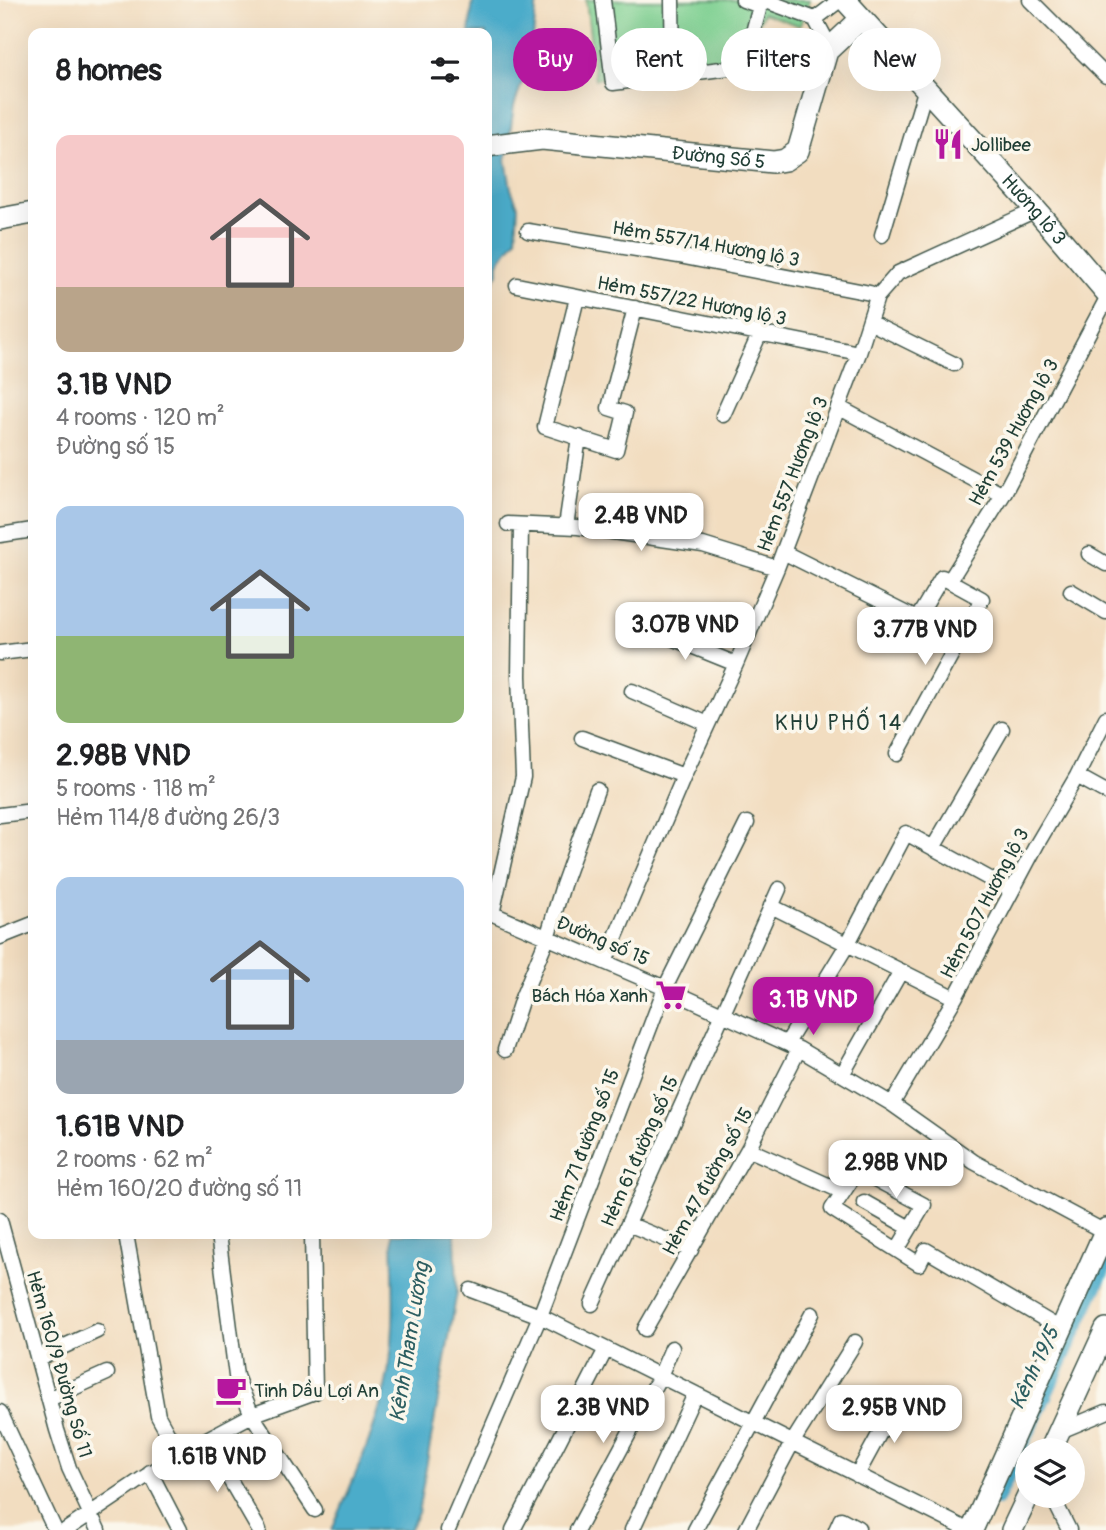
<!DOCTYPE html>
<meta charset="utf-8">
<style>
:root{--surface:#fff;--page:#f2f2f2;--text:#202124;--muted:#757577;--accent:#b5179e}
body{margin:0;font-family:Pangolin,sans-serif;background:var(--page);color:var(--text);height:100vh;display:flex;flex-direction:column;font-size:26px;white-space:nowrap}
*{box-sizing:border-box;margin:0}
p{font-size:23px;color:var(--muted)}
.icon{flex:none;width:38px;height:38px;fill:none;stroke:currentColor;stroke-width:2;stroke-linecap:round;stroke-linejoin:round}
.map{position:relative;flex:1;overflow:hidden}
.details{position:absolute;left:28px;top:28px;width:464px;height:1211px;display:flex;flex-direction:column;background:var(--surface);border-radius:14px;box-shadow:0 7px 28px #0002}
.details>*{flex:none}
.top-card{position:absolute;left:513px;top:28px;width:488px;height:63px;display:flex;gap:14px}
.fabs{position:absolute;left:1015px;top:1438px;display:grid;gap:14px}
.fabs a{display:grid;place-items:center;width:70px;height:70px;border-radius:50%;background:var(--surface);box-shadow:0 7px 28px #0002;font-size:35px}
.price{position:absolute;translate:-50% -60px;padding:0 16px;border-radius:14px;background:#fff;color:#222;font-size:23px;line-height:46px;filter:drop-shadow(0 2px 4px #0008)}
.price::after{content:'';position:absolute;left:50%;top:42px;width:21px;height:16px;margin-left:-10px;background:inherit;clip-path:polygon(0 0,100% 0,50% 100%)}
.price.active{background:var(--accent);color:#fff}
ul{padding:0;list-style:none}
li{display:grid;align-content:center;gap:14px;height:371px;padding:0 28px}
li span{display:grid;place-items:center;height:217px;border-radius:14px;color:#555}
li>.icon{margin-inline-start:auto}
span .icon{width:126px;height:126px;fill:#fffc;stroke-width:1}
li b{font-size:30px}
h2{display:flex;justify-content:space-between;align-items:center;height:84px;padding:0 28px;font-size:30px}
.chip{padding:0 24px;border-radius:32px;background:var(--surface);box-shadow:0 7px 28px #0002;font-size:24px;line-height:63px}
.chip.active{background:var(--accent);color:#fff}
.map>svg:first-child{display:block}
.green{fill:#7fd092;stroke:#4f8663;stroke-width:2}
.water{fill:#4bacca;stroke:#35747f;stroke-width:2}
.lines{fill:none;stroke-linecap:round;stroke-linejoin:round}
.canal{stroke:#4bacca;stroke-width:16}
.street-casing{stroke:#3f5549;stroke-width:17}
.secondary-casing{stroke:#3f5549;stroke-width:24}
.street{stroke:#fff;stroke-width:14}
.secondary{stroke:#fff;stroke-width:21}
.labels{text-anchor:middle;stroke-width:7;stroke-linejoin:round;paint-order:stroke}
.poi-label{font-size:19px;fill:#1f3d34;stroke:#fbf7ec;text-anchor:start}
.street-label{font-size:19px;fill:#1f3d34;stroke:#fbf7ec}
.neighbourhood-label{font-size:21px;letter-spacing:2px;fill:#1f3d34;stroke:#fbf7ec}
.water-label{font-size:21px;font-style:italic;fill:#2c5e61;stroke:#fbf7ec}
</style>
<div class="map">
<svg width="1106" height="1530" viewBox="0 0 1106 1530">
<rect width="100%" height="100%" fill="#fbf7ec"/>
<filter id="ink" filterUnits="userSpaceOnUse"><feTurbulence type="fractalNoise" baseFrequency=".0143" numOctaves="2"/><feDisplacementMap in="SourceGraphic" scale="14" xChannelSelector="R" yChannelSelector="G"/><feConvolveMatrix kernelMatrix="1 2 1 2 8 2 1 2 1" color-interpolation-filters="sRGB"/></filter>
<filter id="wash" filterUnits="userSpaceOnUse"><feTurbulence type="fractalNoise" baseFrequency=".00686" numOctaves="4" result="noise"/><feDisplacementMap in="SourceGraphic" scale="28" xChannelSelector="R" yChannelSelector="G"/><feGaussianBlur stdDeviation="1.57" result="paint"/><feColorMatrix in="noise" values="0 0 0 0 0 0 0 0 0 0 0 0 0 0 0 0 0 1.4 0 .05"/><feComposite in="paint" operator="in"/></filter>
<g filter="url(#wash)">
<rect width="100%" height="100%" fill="#f2ddc0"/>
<!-- green -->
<path class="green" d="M586,0h224l-10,26 -37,-13 -21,47 -147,19z"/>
<!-- water -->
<path class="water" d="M473,0h64l-6,57 -17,49 -8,54 5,29 7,17 -2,33 -18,24v10l-11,20 -1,-260h-17z
M392,1234h63l2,58 -39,221 -9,17h-77c22,-53 47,-105 57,-162 7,-45 4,-89 3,-134z"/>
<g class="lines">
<!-- canal -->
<path class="canal" d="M997,1498l109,-236"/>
</g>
</g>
<g filter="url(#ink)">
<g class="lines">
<defs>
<path id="street" d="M603,0l10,83 131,-17 79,-6
M672,0l1,75
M743,0l17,6 6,-5 49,18
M1030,0l76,76
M830,47l-15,-28 25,-19
M744,66l16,-60
M528,231l151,25 191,37 7,4
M882,235l43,-144
M517,285l342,68
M577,298l-32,129 71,23 9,-37 -16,-5 26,-100
M869,322l85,42
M838,407l165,88
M723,415l37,-82
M508,524l70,3 125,18 74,23
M566,526l13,-89
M0,535l33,-5
M783,552l134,67 25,-42 40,22 -85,155
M1089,554l17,10
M950,580l53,-85 103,-195
M1071,591l35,21
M647,628l89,36
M0,653l33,-4
M632,691l76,33
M582,738l102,38
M1077,776l29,16
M0,815l33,-4
M933,848l69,-119
M771,906l184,92
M486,911l179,77 134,61 93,55 82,58 131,70
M492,914l31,-137 -4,-101 2,-151
M0,937l33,-13
M605,962l79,-186 52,-112 41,-96 82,-215 18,-56 21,-24 138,-63
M787,1043l60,-98 59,-112 106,58
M505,1050l17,-52 25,-60 16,-53 34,-95
M843,1073l58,-102
M892,1104l63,-106 82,-154 40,-68 29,-58
M748,1149l95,43
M864,1202l46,26
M0,1220l57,210 12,38 29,62
M628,1224l63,26
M126,1234l32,182 21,38
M218,1234l18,142 16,39 63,95
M897,1250l27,-45 -66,-35 -26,39 87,55 7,-14 135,79
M471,1290l69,26 428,214
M592,1304l187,-415
M645,1329l103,-180 51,-100
M39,1358l58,-27
M49,1399l58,-26
M0,1412l55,118
M1058,1432l48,-20
M207,1440l52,90
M150,1472l30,58
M857,1475l42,-77
M1052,1496l17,34
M66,1530l113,-76 73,-39 63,-23 -3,-158
M448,1530l92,-214 125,-328 82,-165
M513,1530l93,-181
M577,1530l83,-154 12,-28
M632,1530l63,-136
M695,1530l117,-216
M746,1530l46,-87 63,-101
M836,1530l5,-11 17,9"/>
<g id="secondary">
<path id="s1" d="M845,0l191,210 70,82"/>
<path id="s2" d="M486,146l56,-7 231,23 12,-2 13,-9 29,-100 34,-32"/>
<path d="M0,219l33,-6"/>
<path d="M1050,1451l56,-122"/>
<path d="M972,1530l134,-301"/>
<path d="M1012,1530l16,-34"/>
</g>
</defs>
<!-- street casing -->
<use href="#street" class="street-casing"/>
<!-- secondary casing -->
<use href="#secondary" class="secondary-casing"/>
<!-- street -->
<use href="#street" class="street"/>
<!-- secondary -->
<use href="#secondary" class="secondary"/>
</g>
</g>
<!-- icons -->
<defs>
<symbol id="restaurant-bare" viewBox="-9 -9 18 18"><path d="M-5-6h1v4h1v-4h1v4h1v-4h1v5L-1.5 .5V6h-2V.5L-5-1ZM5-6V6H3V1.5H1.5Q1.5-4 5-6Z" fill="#b5179e" stroke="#fbf7ec" stroke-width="2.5" paint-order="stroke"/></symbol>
<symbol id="supermarket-bare" viewBox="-9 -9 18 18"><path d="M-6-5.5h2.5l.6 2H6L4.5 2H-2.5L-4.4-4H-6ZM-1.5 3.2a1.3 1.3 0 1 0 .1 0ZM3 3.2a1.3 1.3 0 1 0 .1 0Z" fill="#b5179e" stroke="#fbf7ec" stroke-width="2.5" paint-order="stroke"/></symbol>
<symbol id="cafe-bare" viewBox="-9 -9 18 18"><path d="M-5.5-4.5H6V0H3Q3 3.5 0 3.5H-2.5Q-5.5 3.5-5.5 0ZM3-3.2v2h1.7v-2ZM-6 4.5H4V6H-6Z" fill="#b5179e" stroke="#fbf7ec" stroke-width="2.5" paint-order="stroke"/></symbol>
</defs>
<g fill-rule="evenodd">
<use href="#restaurant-bare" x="926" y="122" width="44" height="44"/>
<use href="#supermarket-bare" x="649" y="973" width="44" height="44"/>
<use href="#cafe-bare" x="209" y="1368" width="44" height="44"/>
</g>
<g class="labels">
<!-- poi labels -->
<g class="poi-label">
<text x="971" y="151">Jollibee</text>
<text x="648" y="1002" text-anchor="end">Bách Hóa Xanh</text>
<text x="254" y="1397">Tinh Dầu Lợi An</text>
</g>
<!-- street labels -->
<g class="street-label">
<text dy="7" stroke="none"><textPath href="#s2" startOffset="234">Đường Số 5</textPath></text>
<text dy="7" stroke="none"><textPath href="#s1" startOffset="282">Hương lộ 3</textPath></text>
<text transform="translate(706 243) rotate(10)" y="7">Hẻm 557/14 Hương lộ 3</text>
<text transform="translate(692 300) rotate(11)" y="7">Hẻm 557/22 Hương lộ 3</text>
<text transform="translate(1013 432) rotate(-61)" y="7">Hẻm 539 Hương lộ 3</text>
<text transform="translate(792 474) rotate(-69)" y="7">Hẻm 557 Hương lộ 3</text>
<text transform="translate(984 903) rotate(-62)" y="7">Hẻm 507 Hương lộ 3</text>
<text transform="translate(603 940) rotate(23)" y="7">Đường số 15</text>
<text transform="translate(584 1145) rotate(-69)" y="7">Hẻm 71 đường số 15</text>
<text transform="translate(639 1151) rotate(-66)" y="7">Hẻm 61 đường số 15</text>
<text transform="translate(707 1181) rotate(-61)" y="7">Hẻm 47 đường số 15</text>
<text transform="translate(60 1364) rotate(74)" y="7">Hẻm 160/9 Đường Số 11</text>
</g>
<!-- neighbourhood labels -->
<g class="neighbourhood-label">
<text x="839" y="730">KHU PHỐ 14</text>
</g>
<!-- water labels -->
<g class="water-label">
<text transform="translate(409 1342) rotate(-81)" y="7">Kênh Tham Lương</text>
<text transform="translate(1034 1368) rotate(-65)" y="7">Kênh 19/5</text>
</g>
</g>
</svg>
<div class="fabs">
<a><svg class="icon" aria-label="layers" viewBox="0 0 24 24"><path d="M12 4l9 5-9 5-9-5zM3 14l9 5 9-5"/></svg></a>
</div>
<b class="price" style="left:641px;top:553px">2.4B VND</b>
<b class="price" style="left:685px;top:662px">3.07B VND</b>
<b class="price" style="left:925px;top:667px">3.77B VND</b>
<b class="price active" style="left:813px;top:1037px">3.1B VND</b>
<b class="price" style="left:896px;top:1200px">2.98B VND</b>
<b class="price" style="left:603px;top:1445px">2.3B VND</b>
<b class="price" style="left:894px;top:1445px">2.95B VND</b>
<b class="price" style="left:217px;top:1494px">1.61B VND</b>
<div class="top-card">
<a class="chip active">Buy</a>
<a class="chip">Rent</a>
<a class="chip">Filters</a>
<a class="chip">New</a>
</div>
<section class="details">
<h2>8 homes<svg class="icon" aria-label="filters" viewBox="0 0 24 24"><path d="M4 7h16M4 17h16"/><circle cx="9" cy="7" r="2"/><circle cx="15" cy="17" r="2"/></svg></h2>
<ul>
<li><span style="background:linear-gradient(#f6c9c9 70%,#b9a48a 0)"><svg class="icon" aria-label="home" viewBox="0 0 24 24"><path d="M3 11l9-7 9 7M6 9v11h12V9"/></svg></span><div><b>3.1B VND</b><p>4 rooms · 120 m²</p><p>Đường số 15</p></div></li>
<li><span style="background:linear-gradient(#a9c7e8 60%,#8fb573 0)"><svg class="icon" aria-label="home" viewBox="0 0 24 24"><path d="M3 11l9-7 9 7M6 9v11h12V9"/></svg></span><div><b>2.98B VND</b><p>5 rooms · 118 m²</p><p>Hẻm 114/8 đường 26/3</p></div></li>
<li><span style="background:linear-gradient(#a9c7e8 75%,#9aa5b1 0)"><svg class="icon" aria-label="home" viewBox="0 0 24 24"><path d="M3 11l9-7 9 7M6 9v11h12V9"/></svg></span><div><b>1.61B VND</b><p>2 rooms · 62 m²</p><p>Hẻm 160/20 đường số 11</p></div></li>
</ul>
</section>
</div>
